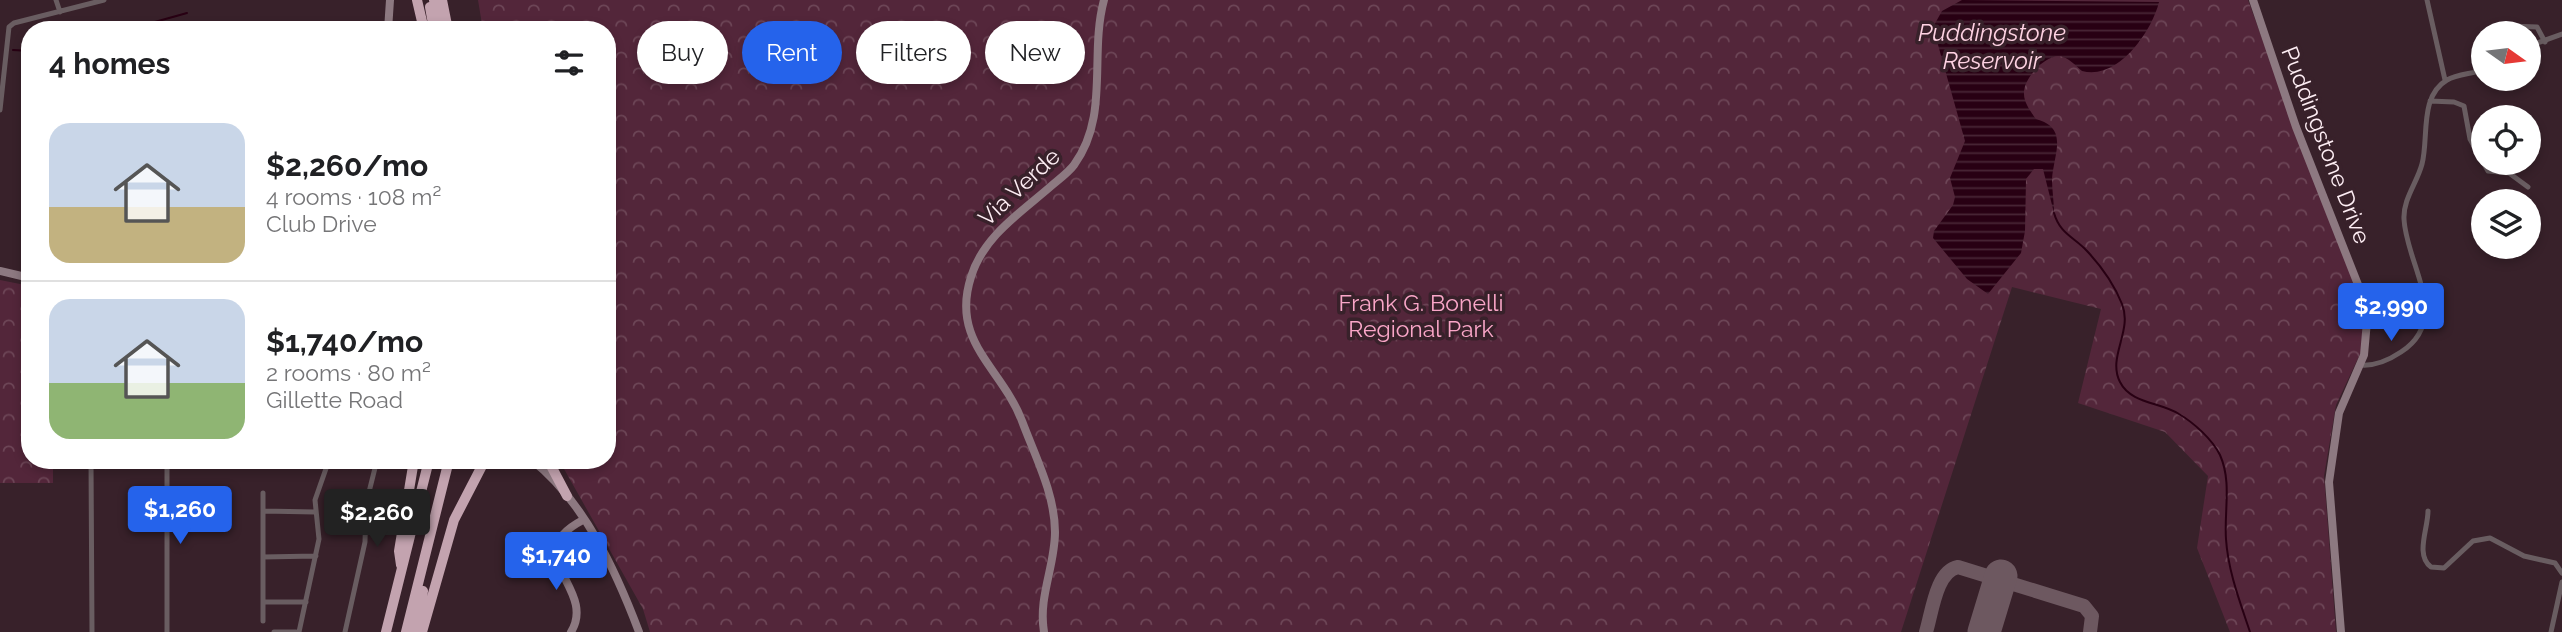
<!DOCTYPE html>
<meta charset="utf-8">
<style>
:root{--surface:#fff;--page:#f6f6f6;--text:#202124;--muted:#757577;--line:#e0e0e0;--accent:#2563eb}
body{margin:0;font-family:Raleway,sans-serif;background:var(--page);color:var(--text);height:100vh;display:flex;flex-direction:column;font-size:26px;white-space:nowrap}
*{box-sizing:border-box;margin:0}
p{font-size:23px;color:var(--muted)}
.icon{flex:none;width:38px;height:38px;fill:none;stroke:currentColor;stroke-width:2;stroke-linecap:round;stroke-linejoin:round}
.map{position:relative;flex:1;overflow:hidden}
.drawer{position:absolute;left:21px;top:21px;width:595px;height:448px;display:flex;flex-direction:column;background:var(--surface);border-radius:28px;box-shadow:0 4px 10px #0003}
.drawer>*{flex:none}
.hud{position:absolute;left:637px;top:21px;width:665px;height:63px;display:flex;gap:14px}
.needle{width:46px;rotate:104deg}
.controls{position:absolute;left:2471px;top:21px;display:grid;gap:14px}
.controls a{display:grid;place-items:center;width:70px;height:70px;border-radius:50%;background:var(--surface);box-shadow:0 4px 10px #0003;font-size:35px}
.price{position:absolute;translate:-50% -60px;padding:0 16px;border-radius:7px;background:var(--accent);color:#fff;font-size:23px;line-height:46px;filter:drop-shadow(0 2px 4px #0008)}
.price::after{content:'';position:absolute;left:50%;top:42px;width:21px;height:16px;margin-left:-10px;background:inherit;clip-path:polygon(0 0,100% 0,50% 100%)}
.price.active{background:#222;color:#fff}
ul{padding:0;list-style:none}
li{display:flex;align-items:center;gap:21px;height:175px;padding:0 28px}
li+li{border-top:2px solid var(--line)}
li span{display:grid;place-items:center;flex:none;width:196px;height:140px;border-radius:21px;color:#555}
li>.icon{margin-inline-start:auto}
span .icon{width:84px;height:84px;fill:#fffc;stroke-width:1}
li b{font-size:30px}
h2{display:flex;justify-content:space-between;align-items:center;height:84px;padding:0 28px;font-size:30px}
.tag{padding:0 24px;border-radius:32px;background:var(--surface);box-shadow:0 4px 10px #0003;font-size:24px;line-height:63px}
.tag.active{background:var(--accent);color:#fff}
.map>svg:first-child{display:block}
.park{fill:url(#park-crowns)}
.water{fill:url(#water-rules)}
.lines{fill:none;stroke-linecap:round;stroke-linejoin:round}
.stream{stroke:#280013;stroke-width:2}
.taxiway{stroke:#6d5860;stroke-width:14}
.runway{stroke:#6d5860;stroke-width:33}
.street{stroke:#695d61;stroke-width:5}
.secondary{stroke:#8d7981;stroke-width:8}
.highway{stroke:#c3a3af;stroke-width:10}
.labels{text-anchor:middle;stroke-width:7;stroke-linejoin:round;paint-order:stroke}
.street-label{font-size:23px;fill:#feeef4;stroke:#38212a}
.park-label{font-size:23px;fill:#faa6c8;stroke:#38212a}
.water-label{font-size:24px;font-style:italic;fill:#fed2e2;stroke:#38212a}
</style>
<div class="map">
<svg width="2562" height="632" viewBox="0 0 2562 632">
<defs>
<pattern id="park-crowns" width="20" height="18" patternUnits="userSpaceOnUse" patternTransform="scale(1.75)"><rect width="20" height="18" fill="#53263a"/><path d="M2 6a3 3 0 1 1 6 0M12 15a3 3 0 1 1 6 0" fill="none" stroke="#6d4657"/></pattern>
<pattern id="water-rules" width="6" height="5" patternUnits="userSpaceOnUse" patternTransform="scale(1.75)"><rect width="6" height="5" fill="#280013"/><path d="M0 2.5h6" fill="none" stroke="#482636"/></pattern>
</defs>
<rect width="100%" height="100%" fill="#38212a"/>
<!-- park -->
<path class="park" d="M478,0h1770l57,156 59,149 -3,47 -25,53 -12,71 12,156h-106l-33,-84 11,-72 -43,-44 -87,-29 23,-94 -89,-22 -111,345h-1251l-7,-23 -84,-149h48v-430h-124z
M0,280l30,6v174h23v23h-53z"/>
<!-- water -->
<path class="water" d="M1962,0l197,2c-7,29 -41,79 -77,69 -6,-5 -14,-14 -23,-15 -15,0 -36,23 -35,38 0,9 7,18 12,25 33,9 18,34 16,60 0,11 2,23 2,34l-11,-44h-9l-8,10 -1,52 -4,22 -33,41 -21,-15 -34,-41 1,-7 19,-26 2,-8 -5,-19 15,-37 -32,-114 9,-16z"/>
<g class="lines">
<!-- stream -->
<path class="stream" d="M126,30l61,-17
M13,50l17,1
M2054,213c6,21 20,24 33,38 15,16 27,33 35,53 11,27 -15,53 -2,78 11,22 41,20 59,32 15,9 33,25 41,41 12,27 4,56 6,84 2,32 14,63 24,93"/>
<!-- taxiway -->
<path class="taxiway" d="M1926,632c6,-19 10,-61 32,-65l126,39 8,10 -2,16"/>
<!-- runway -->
<path class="runway" d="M1984,632l17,-56"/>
<!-- street -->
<path class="street" d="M56,0l4,12
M2427,0l18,80
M2490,33l19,-7 28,1 8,15
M2529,46l33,-12
M2430,101l24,1 10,4 6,33 18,32 21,2 19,14
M0,110l9,-83 5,-4 90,-23
M2361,365c13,1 28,-5 40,-13 51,-33 5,-88 3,-133 -1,-20 13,-36 18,-55 7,-26 -3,-68 25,-84 10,-6 25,-6 36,-10
M91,460l1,172
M167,460v172
M263,511l52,1
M2428,511c0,18 -13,44 3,56l13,1 29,-27 17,-3 34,18 31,7 7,10
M263,557l53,-1
M263,602h43
M263,621v-128
M274,632h22
M299,632l20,-93 -4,-39 14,-40
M345,632l20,-90 1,-38 11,-44
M2551,632l11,-50"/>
<!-- secondary -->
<path class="secondary" d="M2253,0l43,127 72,183 -4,45 -25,58 -10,69 12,150
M388,30l2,-30
M0,271l30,7
M532,460c52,41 84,111 107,172
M571,632c27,-44 -55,-77 12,-112
M1044,632c-6,-35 11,-66 11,-100 0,-38 -20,-76 -33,-111 -20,-53 -72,-79 -51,-144 12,-40 49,-64 79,-90 8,-7 18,-14 24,-22 36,-49 15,-110 30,-165"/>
<!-- highway -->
<path class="highway" d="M417,0l7,30
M434,0l7,30
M442,0l6,30
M430,7l4,23
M548,460l19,36
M401,565l-2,-14 15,-91
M386,632l43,-172
M406,632l43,-172
M415,632l8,-41
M422,632l32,-112 31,-60"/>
</g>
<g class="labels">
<!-- street labels -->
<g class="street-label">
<text transform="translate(2326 145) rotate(69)" y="8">Puddingstone Drive</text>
<text transform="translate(1019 187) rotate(-43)" y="8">Via Verde</text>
</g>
<!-- park labels -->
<g class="park-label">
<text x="1421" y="311">Frank G. Bonelli<tspan x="1421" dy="26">Regional Park</tspan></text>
</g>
<!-- water labels -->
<g class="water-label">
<text x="1992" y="41">Puddingstone<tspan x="1992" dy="28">Reservoir</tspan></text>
</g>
</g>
</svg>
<div class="controls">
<a><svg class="needle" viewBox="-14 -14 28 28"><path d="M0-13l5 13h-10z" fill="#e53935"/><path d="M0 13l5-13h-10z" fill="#757577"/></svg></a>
<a><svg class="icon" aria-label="locate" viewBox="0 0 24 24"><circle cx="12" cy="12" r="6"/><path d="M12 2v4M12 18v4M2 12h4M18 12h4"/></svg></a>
<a><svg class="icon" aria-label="layers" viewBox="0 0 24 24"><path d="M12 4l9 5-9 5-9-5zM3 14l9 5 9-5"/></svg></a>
</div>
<b class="price" style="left:2391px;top:343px">$2,990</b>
<b class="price" style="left:180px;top:546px">$1,260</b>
<b class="price active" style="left:377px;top:549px">$2,260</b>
<b class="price" style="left:556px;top:592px">$1,740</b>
<div class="hud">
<a class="tag">Buy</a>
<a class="tag active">Rent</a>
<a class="tag">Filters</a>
<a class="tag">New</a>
</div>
<section class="drawer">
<h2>4 homes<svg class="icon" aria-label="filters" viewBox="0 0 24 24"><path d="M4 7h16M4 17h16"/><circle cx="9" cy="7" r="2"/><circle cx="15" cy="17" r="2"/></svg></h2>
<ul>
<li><span style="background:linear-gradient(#c9d6e8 60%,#c2b280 0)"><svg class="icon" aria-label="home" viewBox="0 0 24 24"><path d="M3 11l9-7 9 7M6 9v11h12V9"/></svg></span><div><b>$2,260/mo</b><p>4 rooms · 108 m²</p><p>Club Drive</p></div></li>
<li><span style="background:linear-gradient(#c9d6e8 60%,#8fb573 0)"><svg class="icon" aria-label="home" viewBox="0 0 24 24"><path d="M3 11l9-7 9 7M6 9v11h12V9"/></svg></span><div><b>$1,740/mo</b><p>2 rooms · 80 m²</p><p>Gillette Road</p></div></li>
</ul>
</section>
</div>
